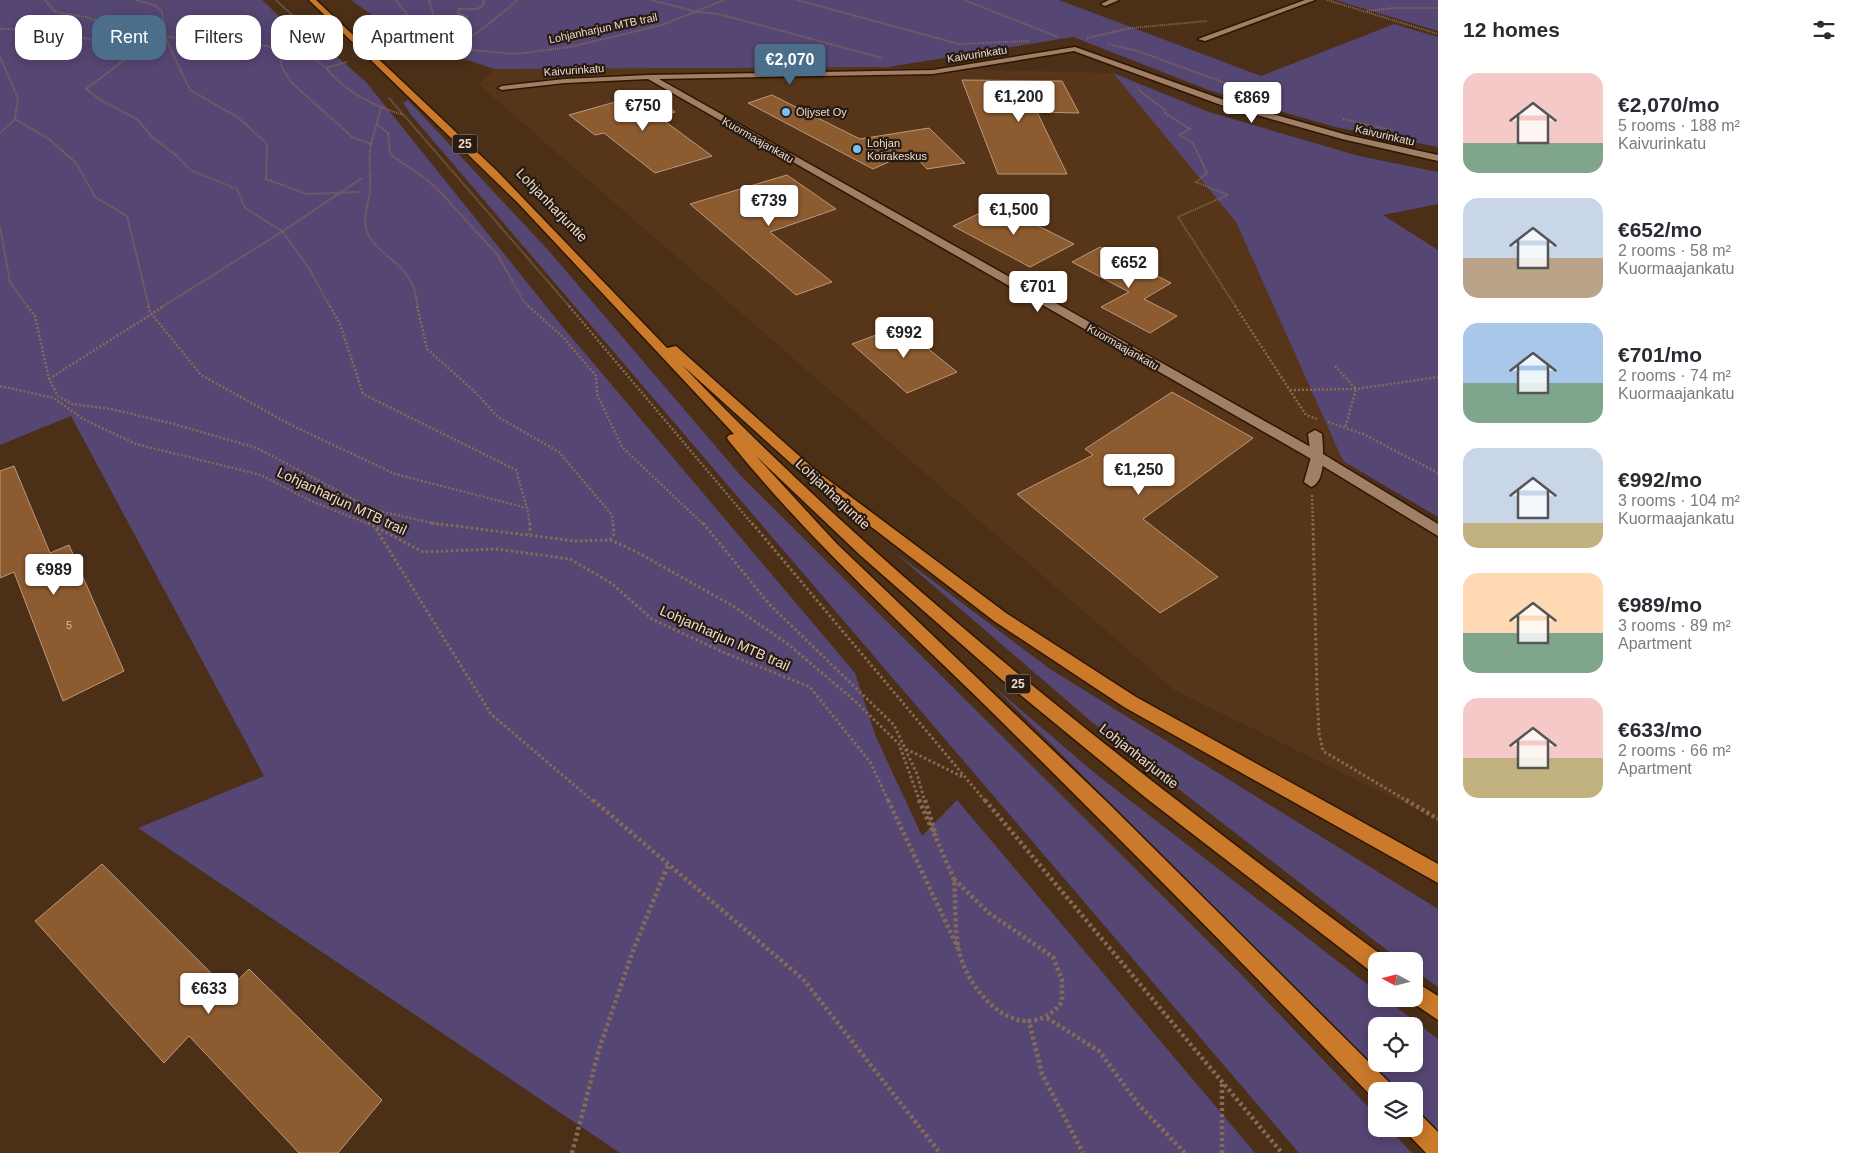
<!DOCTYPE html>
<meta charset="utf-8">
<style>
:root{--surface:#fff;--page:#f2f2f3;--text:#2b2b33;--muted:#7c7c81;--accent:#4b6e8a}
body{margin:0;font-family:Arial,sans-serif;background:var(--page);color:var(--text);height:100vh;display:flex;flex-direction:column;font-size:19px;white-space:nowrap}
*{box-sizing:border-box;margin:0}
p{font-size:16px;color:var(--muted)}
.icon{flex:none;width:28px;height:28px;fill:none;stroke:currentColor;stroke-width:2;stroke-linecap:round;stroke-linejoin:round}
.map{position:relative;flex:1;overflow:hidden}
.panel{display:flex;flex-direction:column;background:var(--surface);width:425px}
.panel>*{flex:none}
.top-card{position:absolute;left:15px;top:15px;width:475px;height:45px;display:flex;gap:10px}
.needle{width:32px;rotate:277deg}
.controls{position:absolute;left:1368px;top:952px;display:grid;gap:10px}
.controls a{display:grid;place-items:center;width:55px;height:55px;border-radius:10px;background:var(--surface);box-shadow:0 2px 12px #0003;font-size:25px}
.price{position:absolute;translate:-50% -42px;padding:0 11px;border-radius:5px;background:#fff;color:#222;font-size:16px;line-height:32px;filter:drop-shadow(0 1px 2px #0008)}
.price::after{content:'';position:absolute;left:50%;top:30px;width:15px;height:11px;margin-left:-8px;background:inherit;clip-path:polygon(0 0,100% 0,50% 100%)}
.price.current{background:var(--accent);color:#fff}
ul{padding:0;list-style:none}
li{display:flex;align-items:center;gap:15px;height:125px;padding:0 25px}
li span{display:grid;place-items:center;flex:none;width:140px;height:100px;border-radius:15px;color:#555}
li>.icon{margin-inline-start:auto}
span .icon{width:60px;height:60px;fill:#fffc;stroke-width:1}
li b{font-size:21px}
h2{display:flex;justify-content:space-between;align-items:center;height:60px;padding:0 25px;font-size:21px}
.chip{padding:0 18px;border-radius:15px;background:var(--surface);box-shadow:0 2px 12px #0003;font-size:18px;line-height:45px}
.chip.current{background:var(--accent);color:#fff}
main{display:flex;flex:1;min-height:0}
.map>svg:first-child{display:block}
.built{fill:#573518}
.green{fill:#564674;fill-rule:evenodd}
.building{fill:#8d5b30;stroke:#bb997f}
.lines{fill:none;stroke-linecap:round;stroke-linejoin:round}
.lane-casing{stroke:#301600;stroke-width:3}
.street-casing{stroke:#301600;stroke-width:3}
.highway-casing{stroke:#301600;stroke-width:3}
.path-far3{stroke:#836b56;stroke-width:2;stroke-dasharray:1 1;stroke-linecap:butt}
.path-far2{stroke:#836b56;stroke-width:2.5;stroke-dasharray:2 2;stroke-linecap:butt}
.path-far1{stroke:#836b56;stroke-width:3;stroke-dasharray:2.5 2.5;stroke-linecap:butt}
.path{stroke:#836b56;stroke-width:4.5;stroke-dasharray:3 3;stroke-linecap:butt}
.lane{fill:#9f7f65;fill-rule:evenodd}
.street{fill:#9f7f65;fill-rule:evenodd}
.highway{fill:#cb792a;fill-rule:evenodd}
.poi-dot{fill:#73c1f5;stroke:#281b11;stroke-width:2}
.labels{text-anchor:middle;stroke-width:4.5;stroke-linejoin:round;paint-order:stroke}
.far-street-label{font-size:11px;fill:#eddbcd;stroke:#281b11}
.far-poi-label{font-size:11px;fill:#eddbcd;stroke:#281b11;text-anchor:start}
.number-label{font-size:11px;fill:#d5bba6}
.shield{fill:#281b11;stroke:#b2a195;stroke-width:1}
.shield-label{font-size:12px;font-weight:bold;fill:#eddbcd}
.street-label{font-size:14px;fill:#eddbcd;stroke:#281b11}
</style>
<main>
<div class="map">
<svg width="1438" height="1153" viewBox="0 0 1438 1153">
<rect width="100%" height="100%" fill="#4b2f17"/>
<!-- built -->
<path class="built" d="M888,67l225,6 123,149 107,239 95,71v288l-264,-130 -695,-605 15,-16z"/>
<!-- green -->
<path class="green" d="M0,0h262l18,17 37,22 49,43 196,244 293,347 21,64 46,99 35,-36 298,353h-635l-482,-325 126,-52 -193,-360 -71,29z
M351,0h708l202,76 133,-52 44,13v110l-103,-20 -124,-36 -138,-54 -185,30 -394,2 -89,-30z
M1335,0h103v31z
M1113,73l96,39 150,44 79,16v32l-55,11 55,35v267l-95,-56 -107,-239z
M408,100l141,151 192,225 496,494 139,145v14h13l23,24h-113l-887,-1037 -9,-13z
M893,551l157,118 388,240v78l-24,-17v-9h-13l-308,-238z
M993,686l103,88 280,217v8h10l52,40v91l-24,-24v-15h-15zM1376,1026h38v38h-38z"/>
<!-- building -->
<path class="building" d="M962,80l100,1 17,32 -42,-1 30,62h-69z
M647,93l28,19 -16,5 53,39 -57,17 -51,-40 -9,2 -26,-20z
M772,95l88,44 69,-11 36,35 -38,6 -16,-17 -38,17 -125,-66z
M787,175l49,34 -66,23 62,50 -36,13 -106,-91z
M997,205l16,8 61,31 -44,23 -77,-41z
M1100,247l71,36 -27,16 33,17 -27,17 -49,-26 28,-15 -57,-30z
M900,326l57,46 -50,21 -55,-49z
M1172,392l81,46 -110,81 75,58 -58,36 -143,-119 76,-39 -8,-6z
M14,466l36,87 19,-8 55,126 -61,30 -49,-129 -14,6v-107z
M102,864l126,126 21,-21 133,131 -44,53h-39l-110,-117 -25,27 -129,-142z"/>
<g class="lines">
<defs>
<path id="lane" d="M1315,430l7,4c1,13 5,48 -11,53l-7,-5 7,-25 -3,-23z"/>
<path id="street" d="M1109,0h10l-14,6 -4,-2z
M1305,0h10l-110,41 -7,-2z
M1075,47l152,54 120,34 91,20v6l-96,-22 -121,-34 -147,-54 -141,23 -274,5 664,375 115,70v12l-125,-76 -665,-381 -83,4 -63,7 -4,-2 4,-2 63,-7 84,-4 284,-5z"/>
<path id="highway" d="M309,0h7l180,170 171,178 9,-2 139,124 191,143 130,84 302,167v19l-314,-176 -130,-86 -189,-145 -123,-111c212,222 456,409 701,591l2,5h-9v12l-7,-3 -223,-172 -145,-119 -141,-124 -104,-99 80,87 271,259 283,281 3,8h-17v9l-2,-1c-122,-127 -246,-252 -371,-376 -93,-92 -191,-179 -274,-282l-2,-3 2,-3 5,-1 -216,-231z
M1414,981l24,15v24l-31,-21h7z
M1414,1113l8,3 16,16v21h-12l-20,-21 -1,-3h9z"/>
</defs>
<!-- lane casing -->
<use href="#lane" class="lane-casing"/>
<!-- street casing -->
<use href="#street" class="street-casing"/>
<!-- highway casing -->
<use href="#highway" class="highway-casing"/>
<!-- path-far3 -->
<path class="path-far3" d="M45,0l10,12 31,5 43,14 69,10 68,5 13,4 3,18 10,15 60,54 19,7c-3,16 0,30 -1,46 -1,17 -11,31 1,49 11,16 33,26 41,45 4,7 4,16 6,23
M136,0l20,6 6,6 3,25 25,53 49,28 28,26 -1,35 41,15 54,-2
M276,0l16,15 31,17
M396,0l16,21 28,19
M429,0l9,29 4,3 12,-1 13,-10v-5l-9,-3 1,-4h17l7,-3 1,-6
M651,0l46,12 22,2 163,44
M797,0l162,44 69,-3
M964,0l94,37
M1327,0l111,34
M1367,11l27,-3h44
M296,17c-3,22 13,38 30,51
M0,29l67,1 13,7 35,9 17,8 -46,35 16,12 35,18 16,19 23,17 14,15 47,19 8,19 37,23 27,37 21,39
M442,32l-2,8 11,9
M1087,38l44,-10 76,-7
M1108,44l30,7 120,44
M452,49l28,-18 38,-31
M392,51l34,-5 89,8 55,-7 92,-22 62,-25
M0,57l18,41 -3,21 34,20 28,25 18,33 32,19 22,91
M347,62l-21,6c21,25 48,38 78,47
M1138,87l3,5 24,18v3l25,16 -11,6 14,8 14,30 -11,9 32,13 -50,22 58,90
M389,98l181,209
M1343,119l48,11
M377,124l11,9 2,21 36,25 14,13 57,62 27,48 5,5
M0,133l15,-14
M371,144l10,-36
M0,227l10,55 18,25
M162,307l118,-74 82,-55"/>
<!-- path-far2 -->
<path class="path-far2" d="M27,306l8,10 14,63 9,17 14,8 39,5 59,14 87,25 117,62 67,15
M148,306l2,6 51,63 90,50 104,49 132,34 3,17
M330,306l10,18 23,70 153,76 11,38
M417,306l10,43 47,42 24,26 61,35 53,63 1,10
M528,306l35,31 33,39 1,18 25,53 82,78
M569,306l184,219
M1235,306l71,109 11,4
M1335,366l21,23 -11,39
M49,379l115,-73
M0,386l54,12 29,21 53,25 125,31 48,25 62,25
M1290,390l66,-1 82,-12
M1328,422l35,12 75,39
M1312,495l1,30"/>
<!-- path-far1 -->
<path class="path-far1" d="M368,523l55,29 73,-3 74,10 41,24 41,36 73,34 85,34 60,75 19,40
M431,523l144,18 35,-1 25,11 98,55 56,39 66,56 44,43 21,58
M530,523v11
M703,523l67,82 124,120 23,49 8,28
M752,523l234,279
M1313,523l4,169 2,41 4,18 86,51
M376,529l115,185 103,88
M610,540l4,-6 -1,-11
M906,749l57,28"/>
<!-- path -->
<path class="path" d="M593,800l210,179 137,174
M888,800l70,148
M919,800l35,79
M925,800l11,36
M985,800l297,353
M1406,800l32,19
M954,879l35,34 64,44 9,23v22c-39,49 -93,-7 -103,-51 -5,-23 -3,-48 -5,-72z
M1047,1018l52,33 40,54 46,48
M1031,1021h-2l13,53 41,79
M1222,1084v69
M572,1153l28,-107 34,-98 34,-83"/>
<!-- lane -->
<use href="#lane" class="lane"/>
<!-- street -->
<use href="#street" class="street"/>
<!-- highway -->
<use href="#highway" class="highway"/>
</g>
<!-- markers -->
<g class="poi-dot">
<circle cx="786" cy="112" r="5"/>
<circle cx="857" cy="149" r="5"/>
</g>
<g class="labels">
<!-- far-street labels -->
<g class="far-street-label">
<text transform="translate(603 28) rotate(-12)" y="4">Lohjanharjun MTB trail</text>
<text transform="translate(977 54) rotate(-9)" y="4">Kaivurinkatu</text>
<text transform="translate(574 70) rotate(-4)" y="4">Kaivurinkatu</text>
<text transform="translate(1385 135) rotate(13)" y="4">Kaivurinkatu</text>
<text transform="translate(758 140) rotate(30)" y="4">Kuormaajankatu</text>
<text transform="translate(1123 347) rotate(30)" y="4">Kuormaajankatu</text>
</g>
<!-- far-poi labels -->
<g class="far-poi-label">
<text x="796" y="116">Öljyset Oy</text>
<text x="867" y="147">Lohjan<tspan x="867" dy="13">Koirakeskus</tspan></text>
</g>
<!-- number labels -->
<g class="number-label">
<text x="69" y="629">5</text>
</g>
<!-- shield labels -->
<g class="shield">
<rect x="452.5" y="134.5" width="25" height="19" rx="4"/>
<rect x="1005.5" y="674.5" width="25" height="19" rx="4"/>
</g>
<g class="shield-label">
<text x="465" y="148">25</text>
<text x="1018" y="688">25</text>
</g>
<!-- street labels -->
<g class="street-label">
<text transform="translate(552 205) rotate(46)" y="5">Lohjanharjuntie</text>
<text transform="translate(833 494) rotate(43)" y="5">Lohjanharjuntie</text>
<text transform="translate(342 501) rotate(25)" y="5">Lohjanharjun MTB trail</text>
<text transform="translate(725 638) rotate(24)" y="5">Lohjanharjun MTB trail</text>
<text transform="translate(1139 756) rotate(38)" y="5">Lohjanharjuntie</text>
</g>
</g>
</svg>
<div class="controls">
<a><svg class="needle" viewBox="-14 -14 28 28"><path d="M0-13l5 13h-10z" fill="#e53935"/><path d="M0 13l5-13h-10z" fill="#7c7c81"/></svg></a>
<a><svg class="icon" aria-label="locate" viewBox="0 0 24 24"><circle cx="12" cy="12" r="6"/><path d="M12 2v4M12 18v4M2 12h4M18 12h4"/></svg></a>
<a><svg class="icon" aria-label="layers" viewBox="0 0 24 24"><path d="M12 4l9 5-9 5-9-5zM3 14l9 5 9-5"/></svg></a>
</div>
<b class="price current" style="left:790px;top:86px">€2,070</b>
<b class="price" style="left:1019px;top:123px">€1,200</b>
<b class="price" style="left:1252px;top:124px">€869</b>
<b class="price" style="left:643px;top:132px">€750</b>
<b class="price" style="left:769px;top:227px">€739</b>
<b class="price" style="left:1014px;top:236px">€1,500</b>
<b class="price" style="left:1129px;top:289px">€652</b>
<b class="price" style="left:1038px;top:313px">€701</b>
<b class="price" style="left:904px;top:359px">€992</b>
<b class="price" style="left:1139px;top:496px">€1,250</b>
<b class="price" style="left:54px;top:596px">€989</b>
<b class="price" style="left:209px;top:1015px">€633</b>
<div class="top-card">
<a class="chip">Buy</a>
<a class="chip current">Rent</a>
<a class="chip">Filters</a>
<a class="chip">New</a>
<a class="chip">Apartment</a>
</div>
</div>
<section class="panel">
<h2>12 homes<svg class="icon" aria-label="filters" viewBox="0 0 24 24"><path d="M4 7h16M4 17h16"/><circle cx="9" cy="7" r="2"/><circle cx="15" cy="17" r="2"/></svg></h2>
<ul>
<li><span style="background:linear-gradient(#f6c9c9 70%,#7fa58c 0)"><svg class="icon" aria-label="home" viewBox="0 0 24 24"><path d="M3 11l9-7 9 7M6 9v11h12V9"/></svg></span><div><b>€2,070/mo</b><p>5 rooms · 188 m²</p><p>Kaivurinkatu</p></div></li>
<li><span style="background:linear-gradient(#c9d6e8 60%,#b9a48a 0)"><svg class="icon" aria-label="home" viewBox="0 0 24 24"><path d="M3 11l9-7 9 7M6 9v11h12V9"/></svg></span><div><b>€652/mo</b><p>2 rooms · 58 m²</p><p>Kuormaajankatu</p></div></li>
<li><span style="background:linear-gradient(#a9c7e8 60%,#7fa58c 0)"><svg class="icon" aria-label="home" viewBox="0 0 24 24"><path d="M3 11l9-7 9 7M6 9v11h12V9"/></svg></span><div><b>€701/mo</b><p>2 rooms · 74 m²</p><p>Kuormaajankatu</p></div></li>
<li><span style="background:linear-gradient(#c9d6e8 75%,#c2b280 0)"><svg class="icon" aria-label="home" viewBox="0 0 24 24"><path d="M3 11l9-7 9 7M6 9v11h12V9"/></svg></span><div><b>€992/mo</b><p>3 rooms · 104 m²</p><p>Kuormaajankatu</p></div></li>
<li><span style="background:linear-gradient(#ffd9b3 60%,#7fa58c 0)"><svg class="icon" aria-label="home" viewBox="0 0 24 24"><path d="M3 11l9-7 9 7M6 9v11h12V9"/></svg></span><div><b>€989/mo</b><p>3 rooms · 89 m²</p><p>Apartment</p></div></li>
<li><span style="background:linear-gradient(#f6c9c9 60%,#c2b280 0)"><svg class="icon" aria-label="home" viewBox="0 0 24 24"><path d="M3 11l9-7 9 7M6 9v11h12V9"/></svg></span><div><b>€633/mo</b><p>2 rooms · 66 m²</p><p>Apartment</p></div></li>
</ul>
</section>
</main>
